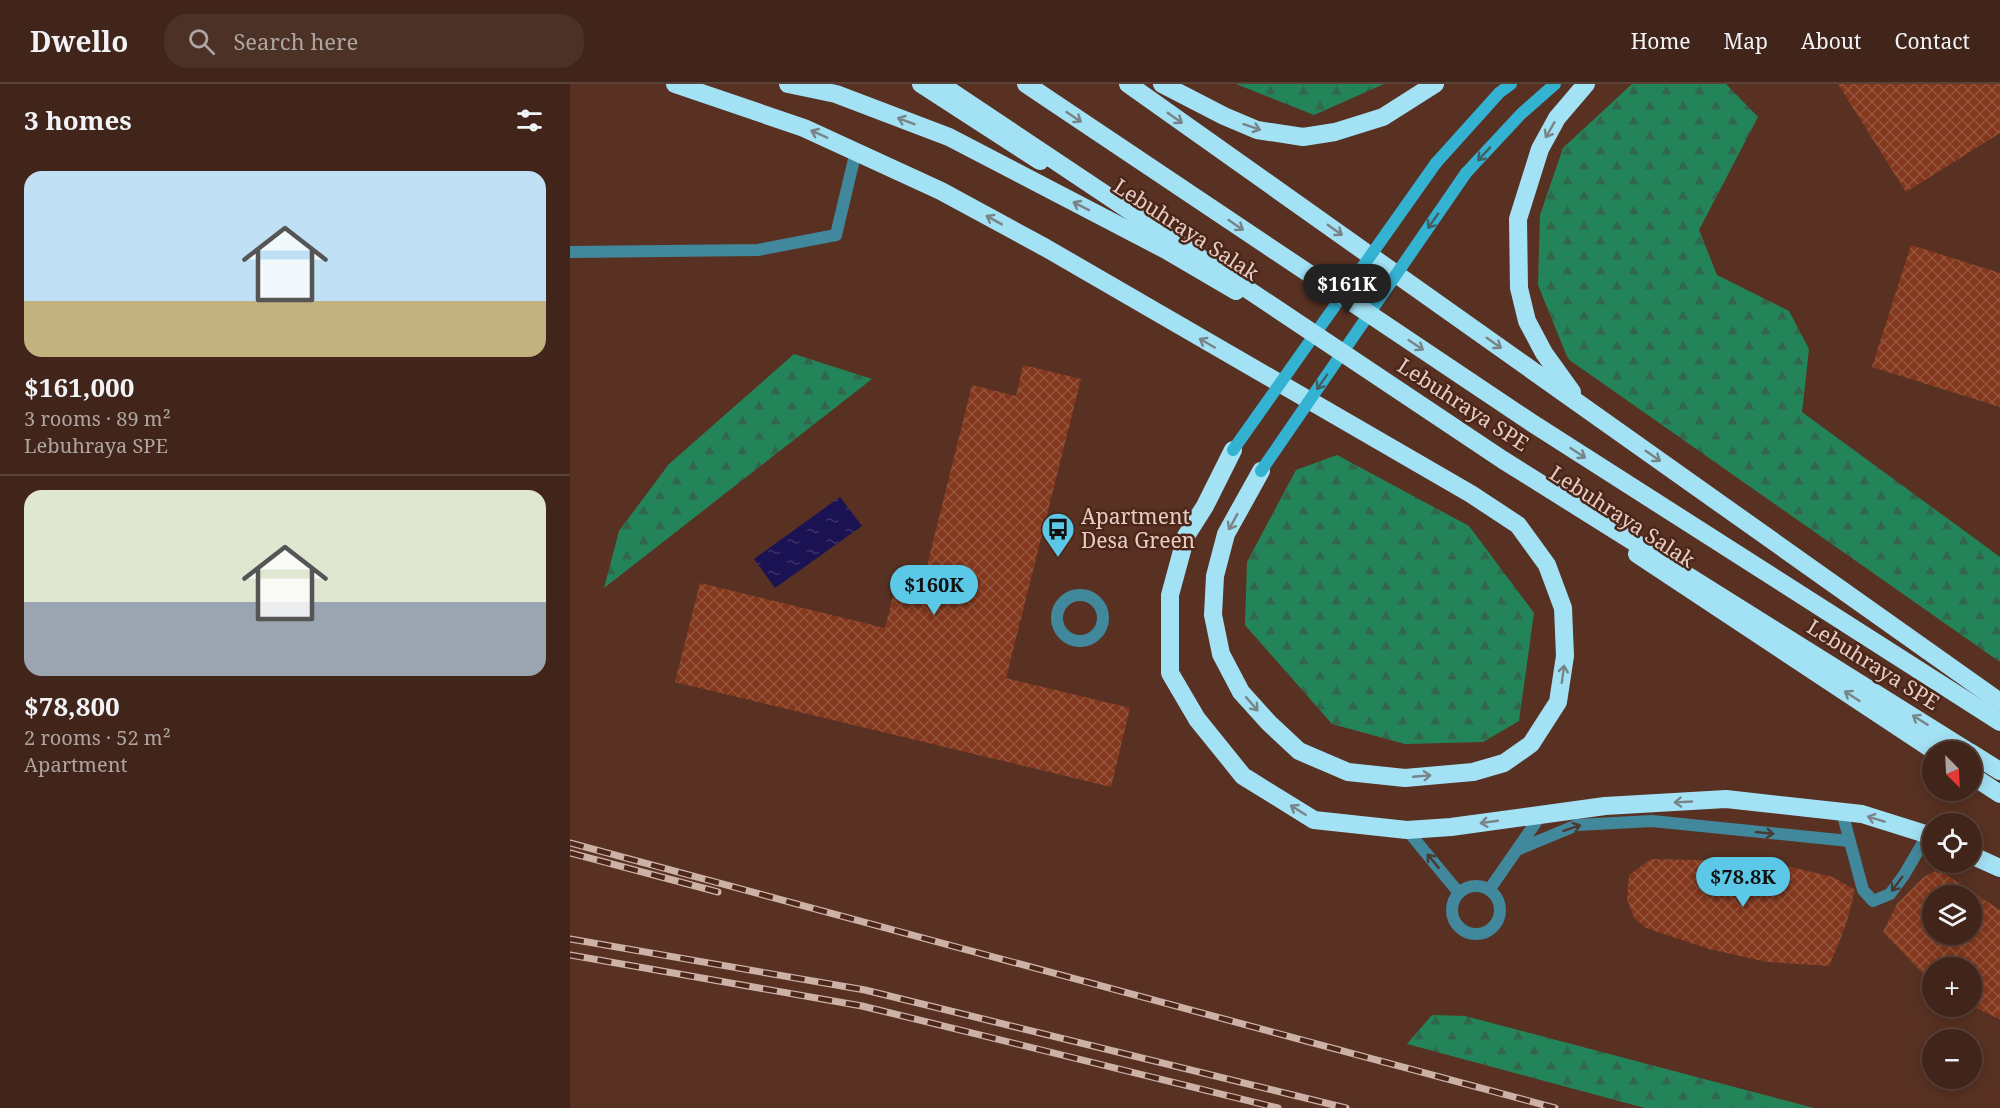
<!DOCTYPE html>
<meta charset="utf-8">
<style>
:root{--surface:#42251a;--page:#4c3127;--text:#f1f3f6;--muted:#aea5a2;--line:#5a4239;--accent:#5bc8e7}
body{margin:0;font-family:"Noto Serif",serif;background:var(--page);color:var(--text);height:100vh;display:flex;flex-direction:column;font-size:22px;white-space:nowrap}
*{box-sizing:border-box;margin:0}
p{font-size:20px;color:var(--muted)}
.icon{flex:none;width:33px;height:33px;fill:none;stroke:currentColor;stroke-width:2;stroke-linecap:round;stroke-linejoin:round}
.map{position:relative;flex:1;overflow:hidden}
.panel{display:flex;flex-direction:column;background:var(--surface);width:570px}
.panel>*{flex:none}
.needle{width:39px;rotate:156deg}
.fabs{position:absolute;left:1352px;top:657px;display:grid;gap:12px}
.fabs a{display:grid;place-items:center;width:60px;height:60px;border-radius:50%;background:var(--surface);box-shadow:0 3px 15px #0003,0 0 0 2px var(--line);font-size:30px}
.price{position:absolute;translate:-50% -51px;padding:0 14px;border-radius:21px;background:var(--accent);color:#111;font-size:20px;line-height:39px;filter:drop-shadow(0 2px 3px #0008)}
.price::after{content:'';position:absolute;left:50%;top:36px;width:18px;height:14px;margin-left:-9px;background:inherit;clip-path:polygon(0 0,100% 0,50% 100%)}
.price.current{background:#222;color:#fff}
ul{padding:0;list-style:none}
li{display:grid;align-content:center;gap:12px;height:318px;padding:0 24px}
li+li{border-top:2px solid var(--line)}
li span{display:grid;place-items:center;height:186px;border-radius:18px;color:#555}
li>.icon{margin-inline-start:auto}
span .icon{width:108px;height:108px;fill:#fffc;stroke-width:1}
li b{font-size:26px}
h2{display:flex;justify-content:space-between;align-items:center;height:72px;padding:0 24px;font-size:26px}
header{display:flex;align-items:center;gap:36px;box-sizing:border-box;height:84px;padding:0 30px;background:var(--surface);border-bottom:2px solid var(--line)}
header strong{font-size:28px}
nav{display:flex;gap:33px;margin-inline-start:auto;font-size:21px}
.search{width:420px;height:54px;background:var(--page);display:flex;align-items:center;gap:15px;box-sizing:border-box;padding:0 21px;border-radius:24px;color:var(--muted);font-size:22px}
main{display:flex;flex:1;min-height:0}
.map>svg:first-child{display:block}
.forest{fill:url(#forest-firs)}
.water{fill:url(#water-ripples)}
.building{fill:url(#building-cross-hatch);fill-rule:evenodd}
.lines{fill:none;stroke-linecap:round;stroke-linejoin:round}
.lane{stroke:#42889d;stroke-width:12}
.secondary{stroke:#33b2d2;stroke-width:12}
.highway{stroke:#a3e1f5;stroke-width:18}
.rail-casing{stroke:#ccb1a7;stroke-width:7}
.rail{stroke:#4c2619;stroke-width:4.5;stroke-dasharray:14;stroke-linecap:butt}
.secondary-bridge{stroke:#33b2d2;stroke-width:12}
.highway-bridge{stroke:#a3e1f5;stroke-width:18}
.oneway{stroke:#788487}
.oneway2{stroke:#425e63}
.oneway3{stroke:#4a3a33}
.labels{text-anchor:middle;stroke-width:5;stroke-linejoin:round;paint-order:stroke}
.street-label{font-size:21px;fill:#e6cdc4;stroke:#4c2619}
.poi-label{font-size:21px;fill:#e6cdc4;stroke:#4c2619;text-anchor:start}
</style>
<header>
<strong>Dwello</strong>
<div class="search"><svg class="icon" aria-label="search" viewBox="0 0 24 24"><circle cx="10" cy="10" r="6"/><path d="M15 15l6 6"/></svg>Search here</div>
<nav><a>Home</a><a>Map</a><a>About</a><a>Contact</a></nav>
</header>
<main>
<section class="panel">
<h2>3 homes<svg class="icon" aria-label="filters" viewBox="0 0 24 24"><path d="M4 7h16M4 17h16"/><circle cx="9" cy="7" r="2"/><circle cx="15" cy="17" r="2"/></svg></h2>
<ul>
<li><span style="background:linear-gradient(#bfe0f5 70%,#c2b280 0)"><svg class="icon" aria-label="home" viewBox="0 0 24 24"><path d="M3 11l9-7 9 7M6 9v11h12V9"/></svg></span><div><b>$161,000</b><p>3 rooms · 89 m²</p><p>Lebuhraya SPE</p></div></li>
<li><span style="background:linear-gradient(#dfe7d0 60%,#9aa5b1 0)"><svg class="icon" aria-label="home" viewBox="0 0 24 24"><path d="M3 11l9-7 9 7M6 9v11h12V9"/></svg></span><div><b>$78,800</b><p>2 rooms · 52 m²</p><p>Apartment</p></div></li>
</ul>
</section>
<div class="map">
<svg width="1430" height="1024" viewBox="0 0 1430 1024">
<defs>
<pattern id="forest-firs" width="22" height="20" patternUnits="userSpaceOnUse" patternTransform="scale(1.5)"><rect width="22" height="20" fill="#248459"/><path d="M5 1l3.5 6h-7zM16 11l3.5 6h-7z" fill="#31684d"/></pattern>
<pattern id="water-ripples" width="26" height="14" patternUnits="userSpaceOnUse" patternTransform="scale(1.5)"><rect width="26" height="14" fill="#1a1252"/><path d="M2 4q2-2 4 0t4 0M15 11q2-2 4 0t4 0" fill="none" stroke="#3b3369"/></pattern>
<pattern id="building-cross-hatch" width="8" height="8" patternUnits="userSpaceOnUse" patternTransform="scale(1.5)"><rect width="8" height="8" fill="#83381d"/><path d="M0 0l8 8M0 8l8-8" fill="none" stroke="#95543c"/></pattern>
</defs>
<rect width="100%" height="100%" fill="#583123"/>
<!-- forest -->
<path class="forest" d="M666,0h148l-70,31z
M1062,0h94l32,33 -59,113 18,45 72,36 20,38 -7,63 198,145v105l-432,-303 -30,-74 2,-70 23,-67z
M224,270l78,25 -268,209 15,-57 50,-67z
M767,371l132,71 65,87 -15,108 -36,21 -78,2 -73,-20 -87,-99 2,-63 49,-92z
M862,931l33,1 349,92h-169l-238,-64z"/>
<!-- water -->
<path class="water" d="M270,413l22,29 -87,62 -21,-29z"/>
<!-- building -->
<path class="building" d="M1268,0h162v49l-94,59z
M1341,161l89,28v134l-128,-40z
M453,281l58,14 -75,299 124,30 -19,79 -436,-105 25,-99 185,45 13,-52 25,6 49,-197 44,11z
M1081,775l92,2 52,7 38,9 22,13 -9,35 -17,41 -62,-4 -58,-13 -63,-21 -12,-10 -7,-19 2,-24z
M1365,787l10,3 55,36v109l-29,-13v-38h-39v15l-49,-51 14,-28 27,-27zM1362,812h39v38h-39z"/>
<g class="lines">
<!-- lane -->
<path class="lane" d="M0,168l188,-2 78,-15 20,-84
M487 534a23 23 0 1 1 46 0a23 23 0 1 1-46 0Z
M1272,728l21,78 10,11 17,-7 14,-19 24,-41
M837,746l52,63
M947,766l60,-25 75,-4 197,20
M882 826a24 24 0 1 1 48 0a24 24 0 1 1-48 0Z
M919,806l52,-75"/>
<!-- secondary -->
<path class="secondary" d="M866,79l63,-70 12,-9
M896,89l55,-59 34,-30"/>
<!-- highway -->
<path class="highway" d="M105,0l129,44 137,63 105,57 425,246 47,31 29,40 16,43 2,48 -7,46 -27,42 -27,19 -31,9 -68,6 -57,-6 -49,-21 -30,-28 -28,-31 -20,-38 -8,-39 2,-39 11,-42 35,-63
M218,0l48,10 113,43 217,113 70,41
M351,0l119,77
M558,0l872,618
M592,0l62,32 33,14 46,7 32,-5 48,-15 52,-33
M1002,308l-28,-39 -17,-32 -8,-33 -1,-69 22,-70 17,-31 29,-34
M663,366l-28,56 -19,30 -16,59v78l27,46 46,57 71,44 93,10 44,-3 154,-21 121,-7 136,15 70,22
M1067,470l299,198
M1401,669l29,18
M1401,691l29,19
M1401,771l29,13"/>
<defs>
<path id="rail" d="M0,759l985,265
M0,769l148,39
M0,855l295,51 481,118
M0,871l292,51 416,102"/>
</defs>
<!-- rail casing -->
<use href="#rail" class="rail-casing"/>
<!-- rail -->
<use href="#rail" class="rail"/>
<!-- secondary-bridge -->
<path class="secondary-bridge" d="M663,366l203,-287
M691,387l205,-298"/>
<!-- highway-bridge -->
<path class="highway-bridge" d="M370,0l563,376 466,292
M456,0l506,339 468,299"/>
</g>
<!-- one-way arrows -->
<defs><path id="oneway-shaft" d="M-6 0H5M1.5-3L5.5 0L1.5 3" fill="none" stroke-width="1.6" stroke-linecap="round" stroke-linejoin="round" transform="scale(1.5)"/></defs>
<g class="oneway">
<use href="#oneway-shaft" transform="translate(504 33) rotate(34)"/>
<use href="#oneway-shaft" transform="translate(605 34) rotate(35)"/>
<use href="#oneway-shaft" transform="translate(336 37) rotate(-159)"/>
<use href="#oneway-shaft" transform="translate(682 43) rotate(19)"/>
<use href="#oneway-shaft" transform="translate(980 46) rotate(120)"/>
<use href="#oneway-shaft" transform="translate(249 50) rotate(-156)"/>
<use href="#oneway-shaft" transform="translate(511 122) rotate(-153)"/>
<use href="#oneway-shaft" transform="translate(424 136) rotate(-151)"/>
<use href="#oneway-shaft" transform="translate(666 141) rotate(34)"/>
<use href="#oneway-shaft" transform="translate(765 146) rotate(35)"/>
<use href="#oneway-shaft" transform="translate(637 259) rotate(-150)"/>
<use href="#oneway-shaft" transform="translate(924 259) rotate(35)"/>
<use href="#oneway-shaft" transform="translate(846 261) rotate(34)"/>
<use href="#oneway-shaft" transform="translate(1008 369) rotate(33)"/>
<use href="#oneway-shaft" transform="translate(1083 372) rotate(35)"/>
<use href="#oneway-shaft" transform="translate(663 438) rotate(119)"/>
<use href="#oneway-shaft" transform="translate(993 590) rotate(-82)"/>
<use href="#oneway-shaft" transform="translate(1282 612) rotate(-147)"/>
<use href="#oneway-shaft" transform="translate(682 620) rotate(49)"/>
<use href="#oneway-shaft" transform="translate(1350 636) rotate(-148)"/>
<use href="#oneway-shaft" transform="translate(852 692) rotate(-5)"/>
<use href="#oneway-shaft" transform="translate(1113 718) rotate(177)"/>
<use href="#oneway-shaft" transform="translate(728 726) rotate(-148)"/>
<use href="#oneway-shaft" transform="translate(1306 735) rotate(-163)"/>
<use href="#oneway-shaft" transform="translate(919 738) rotate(172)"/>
</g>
<g class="oneway2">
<use href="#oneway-shaft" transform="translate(914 70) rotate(133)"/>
<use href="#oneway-shaft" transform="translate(863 137) rotate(125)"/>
<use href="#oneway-shaft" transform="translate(752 298) rotate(125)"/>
</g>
<g class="oneway3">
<use href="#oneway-shaft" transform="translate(1002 744) rotate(-18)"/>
<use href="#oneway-shaft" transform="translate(1195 749) rotate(6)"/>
<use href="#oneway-shaft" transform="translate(863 777) rotate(-130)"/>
<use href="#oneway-shaft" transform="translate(1327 800) rotate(126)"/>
</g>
<!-- icons -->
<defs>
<symbol id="bus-pin" viewBox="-11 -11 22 30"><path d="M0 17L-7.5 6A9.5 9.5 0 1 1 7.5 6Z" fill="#5bc8e7" stroke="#4c2619"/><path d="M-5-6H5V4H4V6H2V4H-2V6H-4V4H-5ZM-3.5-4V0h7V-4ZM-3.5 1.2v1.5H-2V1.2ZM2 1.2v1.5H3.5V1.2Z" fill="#111"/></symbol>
</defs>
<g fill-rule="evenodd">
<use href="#bus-pin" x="469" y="426" width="38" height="52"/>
</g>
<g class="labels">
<!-- street labels -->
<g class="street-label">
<text transform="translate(616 146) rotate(33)" y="7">Lebuhraya Salak</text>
<text transform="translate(893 321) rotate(33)" y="7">Lebuhraya SPE</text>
<text transform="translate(1052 433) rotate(33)" y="7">Lebuhraya Salak</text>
<text transform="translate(1303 581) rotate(32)" y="7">Lebuhraya SPE</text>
</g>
<!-- poi labels -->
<g class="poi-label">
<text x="511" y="440">Apartment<tspan x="511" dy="24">Desa Green</tspan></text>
</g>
</g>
</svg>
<div class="fabs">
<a><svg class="needle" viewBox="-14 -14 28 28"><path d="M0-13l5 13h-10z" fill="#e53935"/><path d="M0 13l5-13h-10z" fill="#aea5a2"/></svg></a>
<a><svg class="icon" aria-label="locate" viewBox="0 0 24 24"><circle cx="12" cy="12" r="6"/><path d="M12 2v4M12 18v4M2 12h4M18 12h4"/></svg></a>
<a><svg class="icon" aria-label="layers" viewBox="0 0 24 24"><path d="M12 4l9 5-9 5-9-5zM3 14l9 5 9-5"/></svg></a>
<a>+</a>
<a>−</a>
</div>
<b class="price current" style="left:777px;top:231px">$161K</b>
<b class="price" style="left:364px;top:532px">$160K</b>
<b class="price" style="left:1173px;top:824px">$78.8K</b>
</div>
</main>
